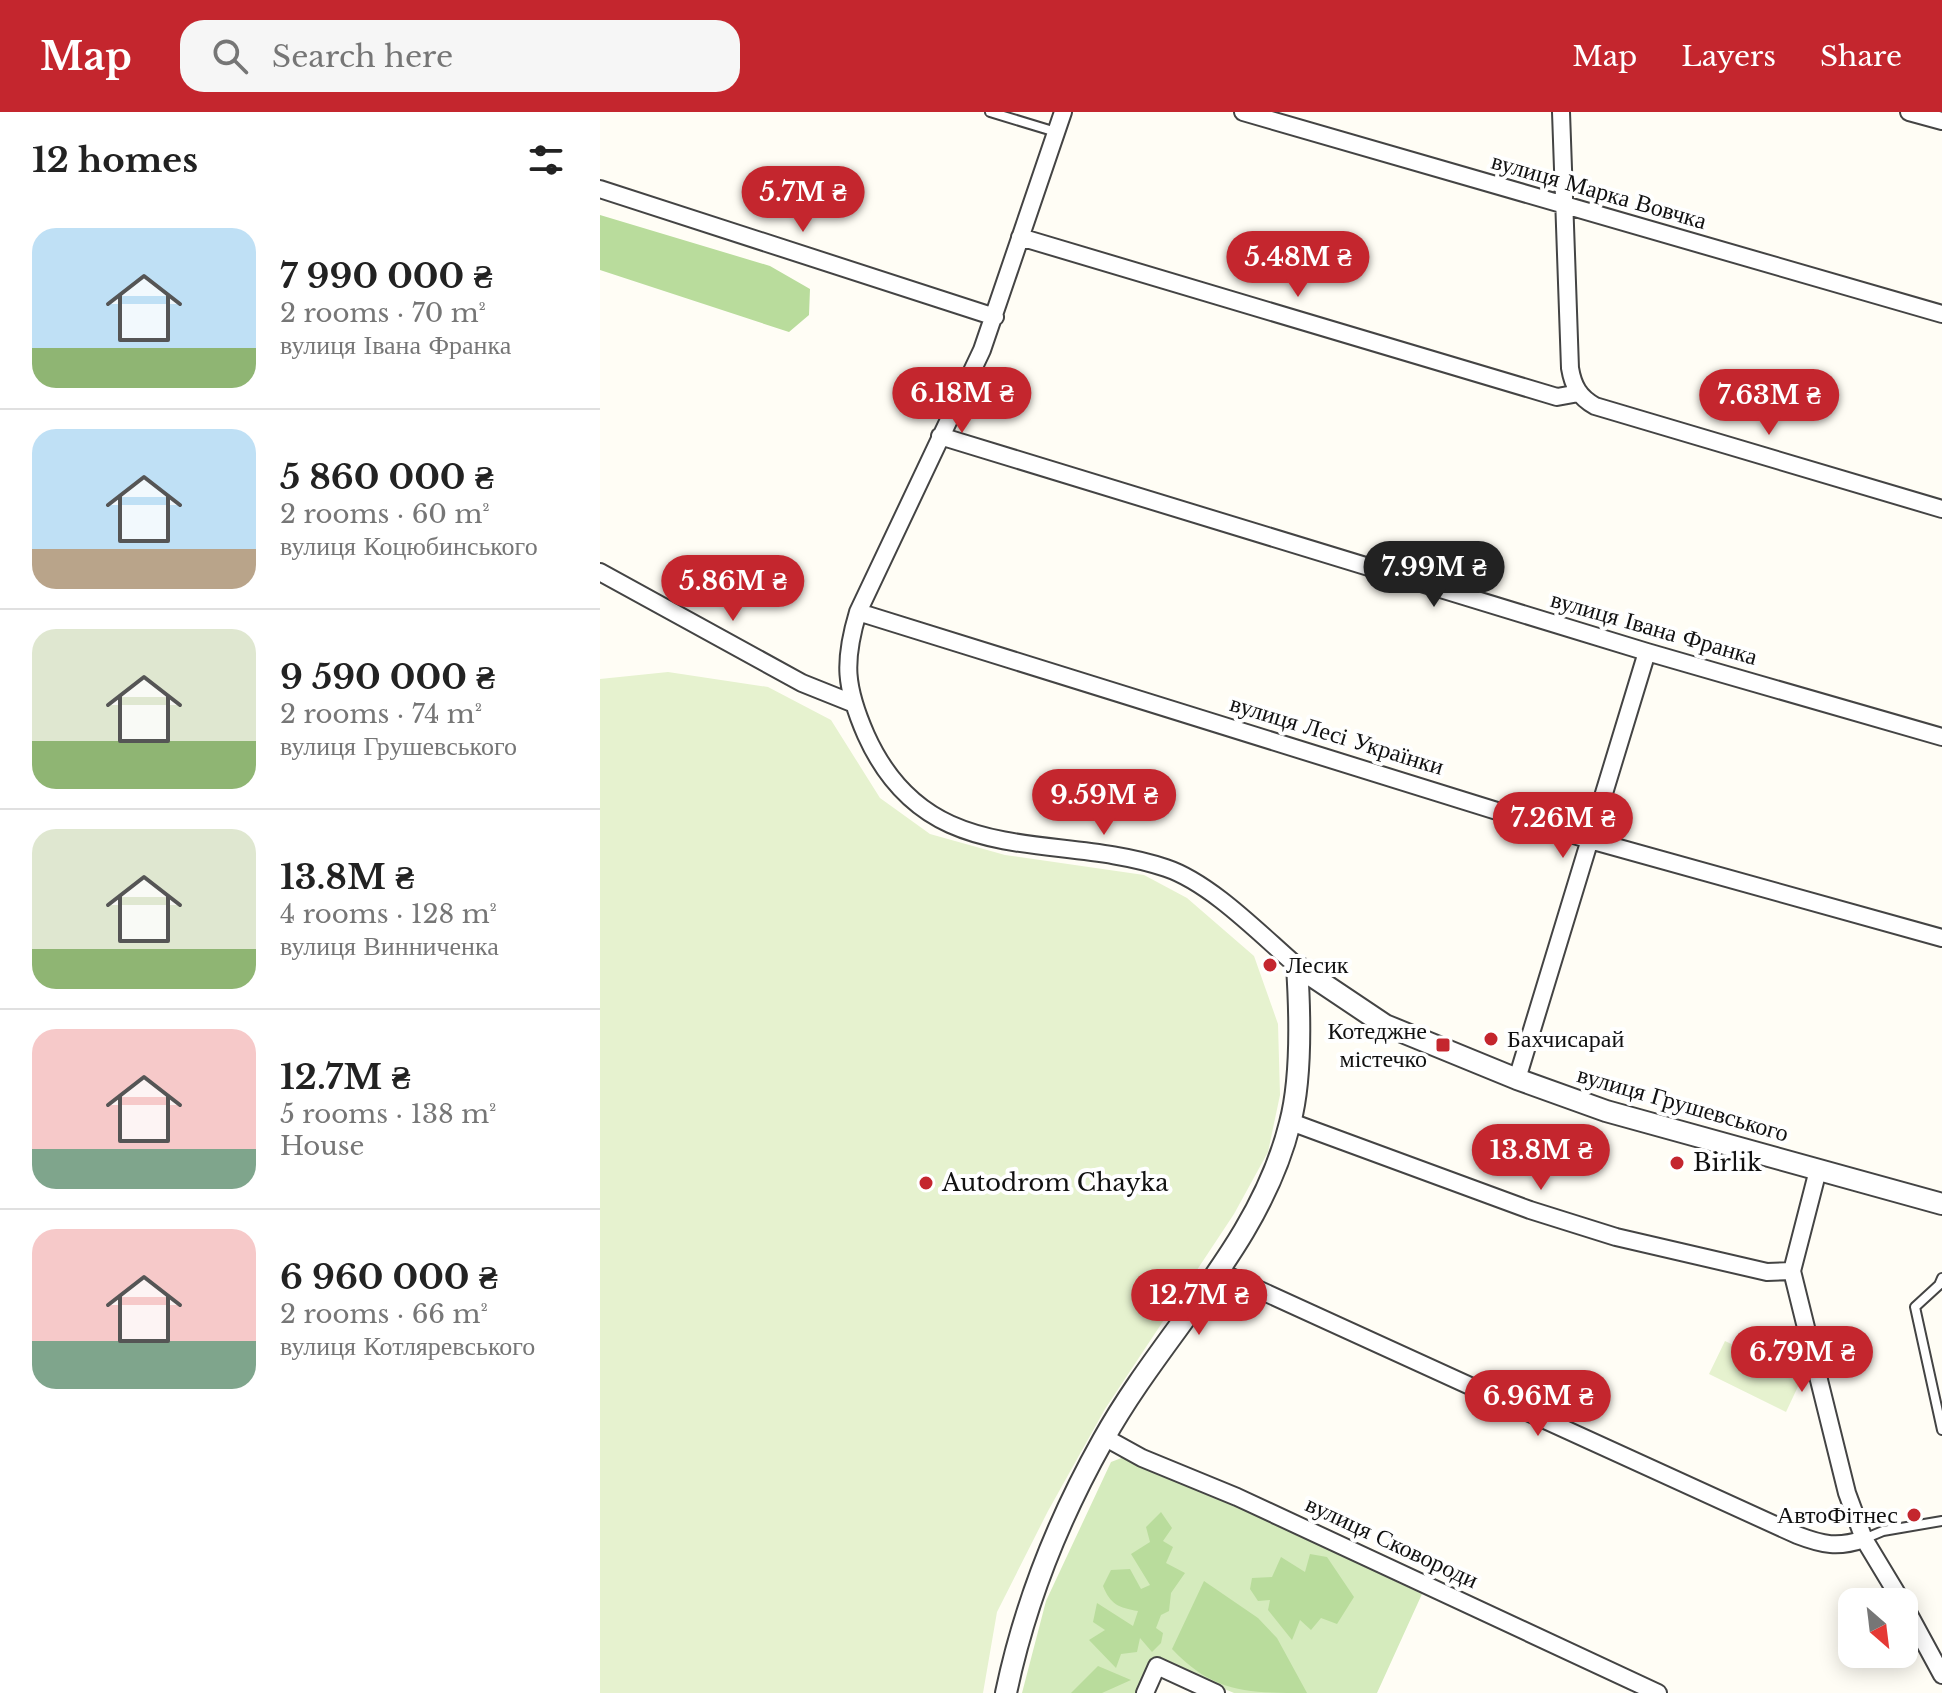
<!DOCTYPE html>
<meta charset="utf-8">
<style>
:root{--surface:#fff;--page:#f6f6f6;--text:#222;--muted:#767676;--line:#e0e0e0;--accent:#c4262e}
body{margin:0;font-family:"Libre Baskerville",serif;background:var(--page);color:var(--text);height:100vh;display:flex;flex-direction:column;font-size:30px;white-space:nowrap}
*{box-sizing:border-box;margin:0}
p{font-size:26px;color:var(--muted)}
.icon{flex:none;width:44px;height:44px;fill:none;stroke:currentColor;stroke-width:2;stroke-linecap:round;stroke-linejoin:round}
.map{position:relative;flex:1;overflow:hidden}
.panel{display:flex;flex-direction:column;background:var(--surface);width:600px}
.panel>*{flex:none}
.needle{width:52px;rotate:152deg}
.buttons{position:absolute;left:1238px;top:1476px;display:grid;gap:16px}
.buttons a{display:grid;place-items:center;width:80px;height:80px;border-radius:16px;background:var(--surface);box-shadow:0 4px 20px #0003;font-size:40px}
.price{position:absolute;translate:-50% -68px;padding:0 18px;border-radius:28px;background:var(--accent);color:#fff;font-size:26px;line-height:52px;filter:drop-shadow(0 2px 4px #0008)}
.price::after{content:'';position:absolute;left:50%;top:48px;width:24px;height:18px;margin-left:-12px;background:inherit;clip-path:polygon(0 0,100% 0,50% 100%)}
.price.current{background:#222;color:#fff}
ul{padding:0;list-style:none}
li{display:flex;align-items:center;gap:24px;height:200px;padding:0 32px}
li+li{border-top:2px solid var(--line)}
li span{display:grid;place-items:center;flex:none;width:224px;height:160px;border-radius:24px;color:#555}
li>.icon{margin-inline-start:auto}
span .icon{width:96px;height:96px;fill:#fffc;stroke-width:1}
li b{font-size:34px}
h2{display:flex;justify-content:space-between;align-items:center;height:96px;padding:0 32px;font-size:34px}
header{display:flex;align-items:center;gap:48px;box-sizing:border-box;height:112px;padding:0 40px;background:var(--accent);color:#fff}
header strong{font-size:38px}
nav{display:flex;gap:44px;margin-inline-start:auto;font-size:28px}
.search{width:560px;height:72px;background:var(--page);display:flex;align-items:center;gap:20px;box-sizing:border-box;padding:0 28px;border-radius:24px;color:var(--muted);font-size:30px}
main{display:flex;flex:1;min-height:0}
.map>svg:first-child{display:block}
.green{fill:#d5ebbd}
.forest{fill:#b9dc9c}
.pitch{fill:#e6f2cf}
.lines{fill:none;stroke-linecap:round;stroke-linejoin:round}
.service-casing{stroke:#444;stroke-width:12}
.minor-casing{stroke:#444;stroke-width:20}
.tertiary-casing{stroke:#444;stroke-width:24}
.service{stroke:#fff;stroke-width:8}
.minor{stroke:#fff;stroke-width:16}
.tertiary{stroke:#fff;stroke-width:20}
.poi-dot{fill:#c4262e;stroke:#fff;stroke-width:3}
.labels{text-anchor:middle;stroke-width:8;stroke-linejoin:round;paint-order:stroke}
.street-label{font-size:24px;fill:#111;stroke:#fff}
.poi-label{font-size:24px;fill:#111;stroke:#fff;text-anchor:start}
</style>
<header>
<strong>Map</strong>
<div class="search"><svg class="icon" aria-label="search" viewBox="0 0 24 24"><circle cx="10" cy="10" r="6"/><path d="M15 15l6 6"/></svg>Search here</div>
<nav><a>Map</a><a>Layers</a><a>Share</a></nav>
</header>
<main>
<section class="panel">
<h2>12 homes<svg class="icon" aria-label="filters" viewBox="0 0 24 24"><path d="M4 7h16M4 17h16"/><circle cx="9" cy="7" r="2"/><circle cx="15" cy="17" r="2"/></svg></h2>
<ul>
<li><span style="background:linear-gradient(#bfe0f5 75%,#8fb573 0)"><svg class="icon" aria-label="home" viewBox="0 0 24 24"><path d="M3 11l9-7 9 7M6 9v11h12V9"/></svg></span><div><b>7 990 000 ₴</b><p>2 rooms · 70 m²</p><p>вулиця Івана Франка</p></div></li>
<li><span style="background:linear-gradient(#bfe0f5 75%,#b9a48a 0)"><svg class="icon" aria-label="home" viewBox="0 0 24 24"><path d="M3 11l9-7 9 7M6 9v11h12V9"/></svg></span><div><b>5 860 000 ₴</b><p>2 rooms · 60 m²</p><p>вулиця Коцюбинського</p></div></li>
<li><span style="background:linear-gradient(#dfe7d0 70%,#8fb573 0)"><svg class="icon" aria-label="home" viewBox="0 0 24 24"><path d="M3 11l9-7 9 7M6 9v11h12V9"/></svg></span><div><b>9 590 000 ₴</b><p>2 rooms · 74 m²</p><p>вулиця Грушевського</p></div></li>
<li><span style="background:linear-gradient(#dfe7d0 75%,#8fb573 0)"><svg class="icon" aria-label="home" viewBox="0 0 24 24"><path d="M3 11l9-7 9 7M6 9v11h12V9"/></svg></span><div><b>13.8M ₴</b><p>4 rooms · 128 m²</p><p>вулиця Винниченка</p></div></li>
<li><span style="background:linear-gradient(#f6c9c9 75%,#7fa58c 0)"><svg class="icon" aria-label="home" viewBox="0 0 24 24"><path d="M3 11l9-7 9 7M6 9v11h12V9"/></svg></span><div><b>12.7M ₴</b><p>5 rooms · 138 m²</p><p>House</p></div></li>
<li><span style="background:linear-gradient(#f6c9c9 70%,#7fa58c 0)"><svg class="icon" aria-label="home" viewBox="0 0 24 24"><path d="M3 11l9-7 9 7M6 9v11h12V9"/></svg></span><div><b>6 960 000 ₴</b><p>2 rooms · 66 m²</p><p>вулиця Котляревського</p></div></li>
</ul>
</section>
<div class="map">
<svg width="1342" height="1581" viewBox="0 0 1342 1581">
<rect width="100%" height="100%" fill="#fffdf5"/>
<!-- green -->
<path class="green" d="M524,1345l102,43 196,94 -45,99h-143l-80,-34 -16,34h-116l24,-92 65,-139z"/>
<!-- forest -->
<path class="forest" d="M0,103l170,51 40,23 -1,26 -20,17 -189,-62z
M561,1400l11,16 -9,13 10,6 -7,16 19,10 -14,20 -2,18 -8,4 -5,13 7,5 -2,10 -9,9 -12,-14 -3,14 -16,2 -5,14 -27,-28 16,-10 -12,-8 4,-19 36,23 5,-15c-19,-3 -28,-7 -35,-25l8,-16 19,-1 11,20 9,-4 -19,-31 19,-12 -4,-15z
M710,1442l17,3 27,40 -17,27 -16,-6 -10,12 -11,-10 -8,20 -24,-30 2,-10 -12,1 -8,-12 2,-11 20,-1 9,-20 24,15z
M604,1469l54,37 19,20 30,55c-60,0 -93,0 -135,-44z
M498,1554l33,14 -29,13h-31z"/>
<!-- pitch -->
<path class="pitch" d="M68,560l100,15 63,33 49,78 50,36 75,21 139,20 43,23 67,58 24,68 2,71 -12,57 -34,62 -129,195 -57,102 -51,101 -14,81h-383v-1014z
M1125,1229l77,37 -16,34 -77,-38z"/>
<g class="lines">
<defs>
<path id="service" d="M390,0l66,20
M1342,1166l-3,7 -24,22 27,123
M1264,1427l19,-8 59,-10"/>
<path id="minor" d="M463,0l-81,238 -124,262c-15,50 -13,75 8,123 62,138 187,95 300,133 45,15 95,67 131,98
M643,0l699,202
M961,0l9,256c3,18 9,29 25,38l347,103
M1309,0l33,9
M0,77l395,128
M420,125l537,160 22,-4
M340,324l707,216 295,85
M0,460l202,111 50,20
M258,500l732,228 352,98
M917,967l130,-427
M691,1010l239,88 86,27 151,35 25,-1
M1218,1058l-26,101 55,222 17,46 38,63
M618,1159l579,264c26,10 41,13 67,4
M504,1325l38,21 95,39 421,196
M1304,1493l38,70
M545,1581l12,-27 59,27"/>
<path id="tertiary" d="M697,854l88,59 132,54 89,32 336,93
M406,1581c19,-91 52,-173 97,-253 59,-107 157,-195 187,-317 12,-45 10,-111 7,-157"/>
</defs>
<!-- service casing -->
<use href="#service" class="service-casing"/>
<!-- minor casing -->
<use href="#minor" class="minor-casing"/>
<!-- tertiary casing -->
<use href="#tertiary" class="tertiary-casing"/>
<!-- service -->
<use href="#service" class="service"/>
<!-- minor -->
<use href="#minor" class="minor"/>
<!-- tertiary -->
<use href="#tertiary" class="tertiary"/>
</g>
<!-- markers -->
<g class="poi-dot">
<circle cx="670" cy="853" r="8"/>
<circle cx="891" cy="927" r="8"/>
<rect x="835" y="925" width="16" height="16" rx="4"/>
<circle cx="1077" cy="1051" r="8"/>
<circle cx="326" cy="1071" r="8"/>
<circle cx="1314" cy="1403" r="8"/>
</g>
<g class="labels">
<!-- street labels -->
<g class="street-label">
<text transform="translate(999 79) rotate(16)" y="8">вулиця Марка Вовчка</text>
<text transform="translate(1054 516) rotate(16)" y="8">вулиця Івана Франка</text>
<text transform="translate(737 623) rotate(17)" y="8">вулиця Лесі Українки</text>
<text transform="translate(1083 992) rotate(16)" y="8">вулиця Грушевського</text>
<text transform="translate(792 1430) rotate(25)" y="8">вулиця Сковороди</text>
</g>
<!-- poi labels -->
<g class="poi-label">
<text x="686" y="861">Лесик</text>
<text x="827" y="927" text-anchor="end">Котеджне<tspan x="827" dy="28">містечко</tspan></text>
<text x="907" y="935">Бахчисарай</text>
<text x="1093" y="1059">Birlik</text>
<text x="342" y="1079">Autodrom Chayka</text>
<text x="1298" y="1411" text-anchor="end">АвтоФітнес</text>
</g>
</g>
</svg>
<div class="buttons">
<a><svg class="needle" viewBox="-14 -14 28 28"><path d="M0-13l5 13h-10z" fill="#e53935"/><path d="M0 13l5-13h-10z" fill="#767676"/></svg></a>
</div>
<b class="price" style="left:203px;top:122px">5.7M ₴</b>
<b class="price" style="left:698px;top:187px">5.48M ₴</b>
<b class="price" style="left:362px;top:323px">6.18M ₴</b>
<b class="price" style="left:1169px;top:325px">7.63M ₴</b>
<b class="price current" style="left:834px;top:497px">7.99M ₴</b>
<b class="price" style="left:133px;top:511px">5.86M ₴</b>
<b class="price" style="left:504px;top:725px">9.59M ₴</b>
<b class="price" style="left:963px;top:748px">7.26M ₴</b>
<b class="price" style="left:941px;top:1080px">13.8M ₴</b>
<b class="price" style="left:599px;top:1225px">12.7M ₴</b>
<b class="price" style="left:1202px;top:1282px">6.79M ₴</b>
<b class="price" style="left:938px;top:1326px">6.96M ₴</b>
</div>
</main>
